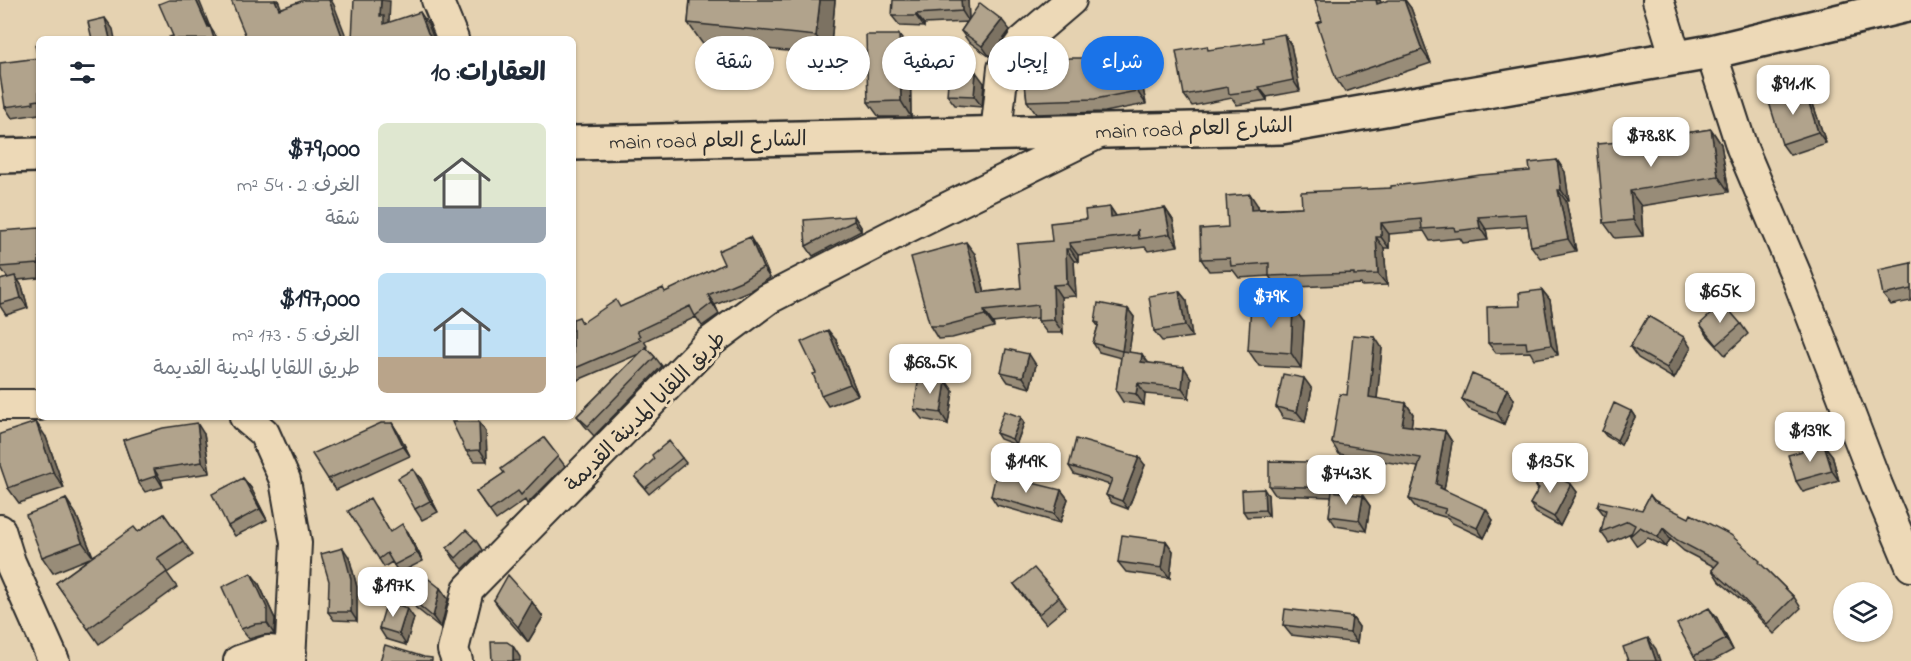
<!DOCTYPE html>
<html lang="ar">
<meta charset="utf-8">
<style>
:root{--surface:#fff;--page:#f6f6f7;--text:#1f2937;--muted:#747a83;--accent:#1a73e8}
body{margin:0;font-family:"Indie Flower","Playpen Sans Arabic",sans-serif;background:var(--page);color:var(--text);direction:rtl;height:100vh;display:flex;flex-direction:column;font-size:22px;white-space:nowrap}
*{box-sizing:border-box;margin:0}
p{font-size:20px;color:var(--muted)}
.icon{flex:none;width:33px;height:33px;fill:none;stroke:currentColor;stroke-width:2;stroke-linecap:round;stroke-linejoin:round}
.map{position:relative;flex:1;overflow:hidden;direction:ltr}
.drawer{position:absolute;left:36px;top:36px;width:540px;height:384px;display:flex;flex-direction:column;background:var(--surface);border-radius:9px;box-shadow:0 2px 4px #0004;direction:rtl}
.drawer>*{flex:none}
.banner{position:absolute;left:594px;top:36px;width:570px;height:54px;direction:rtl;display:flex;gap:12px}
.controls{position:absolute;left:1833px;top:582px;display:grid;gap:12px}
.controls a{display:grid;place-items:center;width:60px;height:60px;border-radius:50%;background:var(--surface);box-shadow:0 2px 4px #0004;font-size:30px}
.price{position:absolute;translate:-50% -51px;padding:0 14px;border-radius:12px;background:#fff;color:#222;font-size:20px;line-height:39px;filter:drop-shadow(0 2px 3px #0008)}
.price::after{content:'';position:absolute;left:50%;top:36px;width:18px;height:14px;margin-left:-9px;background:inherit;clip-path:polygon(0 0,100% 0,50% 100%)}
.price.on{background:var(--accent);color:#fff}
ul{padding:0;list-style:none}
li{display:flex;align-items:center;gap:18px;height:150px;padding:0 30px}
li span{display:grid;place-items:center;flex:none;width:168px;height:120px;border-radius:9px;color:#555}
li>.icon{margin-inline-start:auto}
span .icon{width:72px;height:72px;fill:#fffc;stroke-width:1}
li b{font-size:26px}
h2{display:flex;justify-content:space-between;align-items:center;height:72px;padding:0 30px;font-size:26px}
.pill{padding:0 21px;border-radius:27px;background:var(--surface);box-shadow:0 2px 4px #0004;font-size:21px;line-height:54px}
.pill.on{background:var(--accent);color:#fff}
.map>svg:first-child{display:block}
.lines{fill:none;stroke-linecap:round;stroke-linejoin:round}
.minor-casing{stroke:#2b2b2b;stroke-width:34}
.major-casing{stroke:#2b2b2b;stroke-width:38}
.minor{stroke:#edd9b7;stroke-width:30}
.major{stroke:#edd9b7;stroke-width:33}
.wall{fill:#988c78;stroke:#2b2b2b;stroke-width:1.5}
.shaded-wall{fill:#7c7262;stroke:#2b2b2b;stroke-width:1.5}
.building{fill:#b1a38c;stroke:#2b2b2b;stroke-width:1.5}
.labels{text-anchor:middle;stroke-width:6;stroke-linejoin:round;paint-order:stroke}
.street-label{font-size:21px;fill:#2b2b2b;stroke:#edd9b7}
</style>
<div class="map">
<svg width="1911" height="661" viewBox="0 0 1911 661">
<rect width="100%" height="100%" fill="#e5d2b1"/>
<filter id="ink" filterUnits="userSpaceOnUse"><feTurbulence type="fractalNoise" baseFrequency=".0167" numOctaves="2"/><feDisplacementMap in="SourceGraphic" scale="12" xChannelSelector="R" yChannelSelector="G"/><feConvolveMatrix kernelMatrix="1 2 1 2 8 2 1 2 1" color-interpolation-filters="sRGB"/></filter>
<g filter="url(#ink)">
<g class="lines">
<defs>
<path id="minor" d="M437,0l16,39
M1658,0l18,58
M1711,52l31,96 54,127 81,210 34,81
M996,134l7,-66 19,-26 49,-42
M0,405h39
M245,417l19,16 21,47 11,63 -6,118
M0,530l10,32 44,99
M239,661l29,-10 23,2
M457,661l-4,-11 15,-61 242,-247 58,-43 138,-71 197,-97"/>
<path id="major" d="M573,143l708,-16 430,-75 200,-48
M0,156l39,-1"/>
</defs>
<!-- minor casing -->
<use href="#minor" class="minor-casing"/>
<!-- major casing -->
<use href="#major" class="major-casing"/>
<!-- minor -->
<use href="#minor" class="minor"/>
<!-- major -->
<use href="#major" class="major"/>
</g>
<!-- wall -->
<path class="wall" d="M690,0h145l-5,55 -128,-12 -14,-20z
M968,0l1,19 41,11 -20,27 -22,-16 -7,-10 6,-9 -43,2v3l-24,-1 -8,-10z
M1315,0h65l1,3 24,-3 6,8 20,55 -86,29 -9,-13 -14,-58z
M39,44v70l-27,4 -7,-11 33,-49z
M1291,45l9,46 -33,6v3l-30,5 -5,-7 -40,8 -8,-11 26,-45z
M910,50l1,67h-32l-11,-15z
M1094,58l6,7 31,-5 9,13 6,31 -41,8 -69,2 -9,-13 -2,-19 -5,-3 -9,-13z
M984,83l-2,24 -27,-2 -8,-10z
M1811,98l15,45 -36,12 -8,-11z
M1711,129l10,15 8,48 -88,14 2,30 -28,2 -11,-15 37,-83z
M1557,160l8,12 4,29h-3l10,50 -36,7 -9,-12 -3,-20 -42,3 2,11 -25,3 -3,-5 -30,3 -6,-10 -35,3v14h-5l3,37 -25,1 -1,-2 -84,4 -8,-12 -30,2 -6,-8 -24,1 -8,-12 27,-32 30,-21 1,3 43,-2 89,-19 139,-17z
M1110,207l6,9 49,-8 8,12 5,26 -30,5 -3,-4 -67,8v6h-4l2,35 -15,1 2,36h-16l-9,-12v-3l-45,5 1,4 -42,11 -14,1 -8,-13 45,-72 10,38 36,-4 31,-47 34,-22z
M854,216l7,11v4l-48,25 -7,-10z
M39,228v50l-21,2 4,6 6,22 -22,7 -6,-9v-26l8,-2 -8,-11z
M757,248l13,30 -19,12 -36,15 4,9 -17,12 -6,-9 -52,24 3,5 -2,1 10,10 7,9 -68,70 -10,-11 -7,-9 62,-62 -66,28v-63l10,3 37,-15 46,-15z
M1911,263v38l-20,4 -8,-10z
M1542,290l8,10 8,55 -24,4 -4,-7 -34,1 -8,-10 32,-37z
M1179,291l8,10 5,36 -30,4 -8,-10z
M1128,309l6,8 -5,35 20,11 42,15 -2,20 -44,-4 -1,11 -21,-3 -7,-11 5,-33 -22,-6 -6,-9 5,-17 -3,-4z
M1304,322l-3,46 -42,-2 -11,-16z
M1700,324h41l7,10 -23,21 -18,-20z
M836,340l22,55 -30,11 -7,-11 -5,-22z
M1630,347l61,1 -17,31 -36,-21z
M1382,348l-5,51 29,4 7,11 -2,12 34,5 7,11 -8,48 49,30 -9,18 -32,-15 -4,-5 -31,-9 -8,-10 9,-32 -79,-13 -7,-11 15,-48z
M1036,365l-6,23 -22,-6 -7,-10z
M946,381l7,10 -5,33 -26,-5 -8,-10z
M1312,389l-7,33 -22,-4 -7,-11z
M1462,399h52l-10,25 -35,-15z
M1631,411l4,6 -14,28 -15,-9 -4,-5z
M479,422l7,10 1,29h-13l-8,-10z
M392,423l7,11 11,22 -74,34 -8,-11z
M1024,423l-8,22 -16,-6 -4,-6z
M204,434l6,39 -49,7 2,7 -18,5 -7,-10 -15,-42z
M46,437l18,51 -45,15 -11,-15z
M544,438l21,28 -38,38 -2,-4 -29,20 -20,-28 28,-19z
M1824,445l8,10 7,26 -36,11 -7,-11z
M682,458l4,5 -37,31 -14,-17z
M1342,463l7,10 -2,20 16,3 7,10 -4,25 -30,-5 -7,-10 3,-19 -57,-2 -6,-9z
M1145,465l-17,44 -16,-6 -6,-8 4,-10 -36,-11 -5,-8z
M243,478l8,10 16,32 -32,16 -7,-10z
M421,479l17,33 -16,8 -7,-11z
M1571,484l6,8 -17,34 -24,-13 -6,-9 8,-14 -2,-4z
M1061,490l7,9 -8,24 -63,-18 -6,-9z
M1268,495l1,21 -22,1 -4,-6z
M1650,495l4,5 112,69 28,28 7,11 -27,26 -29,-31 -26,-22 -7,-11 3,-3 -31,-16 -14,-12 -4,8 -18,-9 -11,8 -7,-10 1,-3 -22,10 -8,-11 4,-16 -7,-9 44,3z
M66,499l10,15 17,42 45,-24 26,-18 29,41 -26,18 10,14 -78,57 -43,-61 34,-25 -37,15 -11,-16z
M375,506l15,26h18l15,29 -24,12 -7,-11 -8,5 -5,-8z
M475,539l7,11 -19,19 -9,-10 -7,-11z
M1166,541l7,10 -3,27 -44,-6 -8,-10z
M349,557l8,30v34l-23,-1 -6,-8z
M259,584l16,35 -1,15 -11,1 -14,4 -8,-10z
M1014,584l45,13 7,10 -20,17 -24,-29z
M440,588l8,11 -7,29 -25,-20 -7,-11z
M494,600l38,2 11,15 -15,25 -24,-27z
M1352,617l7,10 -2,16 -66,-8 -8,-10z
M414,618l-8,27 -20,-6 -7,-11z
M1717,618l16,32 -20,11h-16l-3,-5z"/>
<!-- shaded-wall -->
<path class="shaded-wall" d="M196,0h3l11,27 8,12h-4z
M275,0h3l9,22 -8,-13z
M329,0h2l3,5 13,34h-4z
M381,0l9,1 -1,22 -5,1 -4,-8z
M820,0h15l-5,55 -14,-19z
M961,0h7l1,22 -7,-11z
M1376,0h4l7,17 -10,-13z
M1404,0h1l6,8 20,55 -9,-13z
M420,12l8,12 6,15h-2l-4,-6z
M916,14l8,10v3l-8,-11z
M105,18l8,11 2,10h-5z
M1002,20l8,10 -20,27 -8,-11z
M1284,34l7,11 9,46 -7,-11z
M899,35l11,15 1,67 -10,-16z
M1094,58l9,13 -9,-5z
M1131,60l9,13 6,31 -9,-13z
M976,72l8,11 -2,24 -8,-11z
M1259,87l8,10v3l-7,-10z
M1804,87l7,11 15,45 -8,-11z
M1711,129l10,15 8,48 -11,-16z
M1557,160l8,12 4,29 -8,-11z
M1558,190l8,11 10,50 -8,-12z
M1630,191l11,15 2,30 -10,-16z
M1250,194l8,12 2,16 -9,-12z
M1110,207l8,12 -7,-2z
M1165,208l8,12 5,26 -8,-12z
M854,216l7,11v4l-7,-10z
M1478,217l8,12 2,11 -8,-12z
M1381,223l8,11v14l-8,-11z
M750,237l7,11 13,30 -7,-10z
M1376,237l8,11 3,37 -9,-11z
M966,242l9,12 13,51 -9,-12z
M1069,243l9,12v6l-8,-12z
M1066,249l8,12 2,35 -9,-12z
M15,276l7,10 6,22 -7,-10z
M1053,285l8,12 2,36 -9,-13z
M1542,290l8,10 8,55 -7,-10z
M1179,291l8,10 5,36 -7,-11z
M708,295l7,10 4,9 -7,-11z
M1293,307l11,15 -3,46 -10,-15z
M1128,309l6,8 -6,43 -6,-9z
M984,311l9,12 1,4 -9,-12z
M828,330l8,10 22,55 -8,-11z
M1375,337l7,11 -6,60 -7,-11z
M1684,337l7,11 -17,31 -7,-11z
M1029,354l7,11 -6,23 -7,-11z
M1142,354l8,11 -9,-3z
M1184,367l7,11 -2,20 -7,-10z
M1304,378l8,11 -7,33 -8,-10z
M946,381l7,10 -5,33 -7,-11z
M1138,383l7,11 -1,11 -8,-11z
M1507,389l7,10 -10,25 -7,-11z
M1406,403l7,11 -3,21 -8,-10z
M1631,411l4,6 -14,28 -4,-5z
M1021,417l3,6 -8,22 -4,-6z
M36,422l10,15 18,51 -11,-16z
M479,422l7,10 1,29 -7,-11z
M197,423l7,11 6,39 -8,-11z
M392,423l7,11 11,22 -7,-10z
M1445,431l7,11 -8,48 -8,-6z
M1824,445l8,10 7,26 -7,-10z
M1139,457l6,8 -17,44 -6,-8z
M1342,463l7,10 -3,24 -6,-9z
M154,469l7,11 2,7 -7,-11z
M413,469l8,10 17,33 -8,-11z
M243,478l8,10 16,32 -7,-11z
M1571,484l6,8 -17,34 -6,-9z
M1264,489l4,6 1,21 -4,-6z
M1061,490l7,9 -8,24 -6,-9z
M1363,496l7,10 -4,25 -7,-11z
M66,499l10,15 17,43 -11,-15z
M1486,509l7,11 -9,18 -7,-10z
M402,524l6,8 15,29 -6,-8z
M1663,528l7,11 -4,8 -8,-10z
M1166,541l7,10 -3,27 -8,-10z
M343,548l6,9 8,30v34l-6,-9z
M251,573l8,11 16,35 -1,15 -7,-11z
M440,588l8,11 -7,29 -8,-11z
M532,602l11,15 -15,25 -10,-15z
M407,608l7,10 -8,27 -7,-11z
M1709,608l8,10 16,32 -7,-11z
M1352,617l7,10 -2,16 -7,-10z
M1648,638l8,11 4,12h-4z
M513,646l7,11v4h-7z"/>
<!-- building -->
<path class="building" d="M169,0h27l12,27 2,-1 4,13h-44l-1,-2 4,-1 -14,-32z
M231,0h44l4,9 25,-9h25l14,39h-96z
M354,0h27l-1,16h4v8l36,-12 8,21 5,6h-81z
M690,0h130l-4,36 -128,-13z
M893,0h68l1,11 -46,3v2h-24z
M1315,0h61l1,4 12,-4h15l18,50 -86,29 -19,-56 5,-2z
M980,3l22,17 -20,26 -21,-15z
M105,18l5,21h-18l-4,-17z
M1284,34l9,46 -34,7 1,3 -31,4 -1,-7 -44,8 -8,-44 31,-5 1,4 55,-8 -1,-4z
M866,35h33l2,66 -33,1z
M39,44v56l-6,1 1,2 -29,4 -5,-32v-12l38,-5 -3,-13z
M1070,58h24v8l37,-6 6,31 -42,8 -68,2 -3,-26 -13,-9z
M949,70l27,2 -2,24 -27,-1z
M1804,87l14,45 -36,12 -14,-45z
M1711,129l7,47 -88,15 3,29 -29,3 -7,-79 44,-4z
M1557,160l4,30h-3l10,49 -37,7 -5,-32 -48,3 2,11 -25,3 -1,-4 -32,2 -1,-10 -40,4v14h-5l2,37 -24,1v-2l-85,3v-13l-38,3 -1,-8 -29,1 -1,-30 28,-2 -2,-31 24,-2 1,16 51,-3 -1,-15 90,-4v-2l57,-6 32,-5 50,-4 -1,-8z
M1110,207l1,10 54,-9 5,26 -31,5 -1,-10 -1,6 -68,8 1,6h-4l1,35 -14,1 1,35 -16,1v-16l-54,6 1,4 -42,11h-13l-19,-69 55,-15 13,51 42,-5 -4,-44 35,-3 -2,-18 36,-4 -1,-9z
M854,216v5l-48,25 -2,-26z
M39,228v36l-39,3v-36z
M750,237l13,31 -20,12 -35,15 4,8 -17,13 -5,-10 -53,25 3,5 -2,1 3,3 -68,29v-50l6,-2 3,6 34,-23 4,7 43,-19 2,4 59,-28 -6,-13z
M1911,263v26l-28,6 -5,-25z
M15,276l6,22 -21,6v-24z
M1542,290l9,55 -24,4 -1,-7 -38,1 -1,-36 33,-1 -1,-13z
M1179,291l6,35 -31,5 -5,-35z
M1098,303l30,6 -6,42 -29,-8 6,-20 -4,-1z
M1723,303l18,21 -24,21 -17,-21z
M1251,305l42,2 -2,46 -43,-3z
M1648,316l36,21 -17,31 -37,-21z
M828,330l22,54 -29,11 -8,-21 3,-1 -15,-31z
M1353,335l22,2 -6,60 37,6 -4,22 43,6 -9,53 5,2 -1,2 46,21 -9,19 -33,-15 2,-4 -37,-10 12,-41 -89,-15 8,-49 7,1z
M646,347l9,10 -67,69 -11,-10z
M1006,349l23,5 -6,23 -22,-5z
M1122,351l20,3 -1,8 43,5 -2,21 -44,-5 -2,11 -20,-3z
M1283,374l21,4 -7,34 -21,-5z
M1472,374l35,15 -10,24 -35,-14z
M919,376l27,5 -5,32 -27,-4z
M1614,403l17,8 -14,29 -15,-9z
M1004,411l17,6 -9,22 -16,-6z
M36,422l17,50 -45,16 -8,-23v-31z
M452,422h27l1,28 -14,1z
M197,423l5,39 -48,7 2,7 -18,6 -15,-42 40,-12z
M381,423h11l11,23 -75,33 -16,-25z
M544,438l14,18 -37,39 -3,-4 -28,20 -14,-19 28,-19 -3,-4z
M1076,439l63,18 -17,44 -16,-6 6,-16 -43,-13z
M669,441l13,17 -37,30 -10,-11 19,-18 -2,-4z
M1824,445l8,26 -36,10 -8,-26z
M1269,461l73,2 -2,25 -71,-2z
M413,469l17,32 -15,8 -17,-31z
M1544,471l27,13 -17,33 -24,-13 9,-16 -3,-2z
M996,474l65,16 -7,24 -63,-18z
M243,478l17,31 -32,17 -16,-32z
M1264,489l1,21 -22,1 -1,-21z
M1332,491l31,5 -4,24 -30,-4z
M1650,495l3,5 36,18 2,-4 40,21 29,26 -1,1 35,35 -27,27 -29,-31 -26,-23 7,-8 -42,-22 -14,-12 -5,9 -18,-10 -10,9 5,-11 -7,-4 -27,11 5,-22 -8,-3 2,-6 42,9z
M370,498l20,34 12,-8 15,29 -23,12 -7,-12 -8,6 -31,-48z
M66,499l16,43 -40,15 -16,-42z
M164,514l19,27 -26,17 10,14 -79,57 -32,-46 78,-56 4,5z
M466,530l9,9 -19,19 -9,-10z
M1122,535l44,6 -4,27 -44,-6z
M343,548l8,31v33h-23l1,-31 -8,-27z
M1034,568l25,29 -20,17 -25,-30z
M251,573l16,35v15l-12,1 -14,5 -19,-42z
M508,575l24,27 -14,25 -24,-27z
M425,576l15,12 -7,29 -24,-20z
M387,601l20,7 -8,26 -20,-6z
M1709,608l17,31 -32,17 -17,-32z
M1285,609l67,8 -2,16 -67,-8z
M1648,638l8,23h-28l-5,-14z
M491,642h16l6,4v15h-21z
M385,645l39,12 8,1v3h-52z"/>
</g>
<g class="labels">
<!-- street labels -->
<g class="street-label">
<text transform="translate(1194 128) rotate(-2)" y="7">main road الشارع العام</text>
<text transform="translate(708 140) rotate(-1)" y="7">main road الشارع العام</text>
<text transform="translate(645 411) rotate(-45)" y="7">طريق اللقايا المدينة القديمة</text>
</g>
</g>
</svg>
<div class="controls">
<a><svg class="icon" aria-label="layers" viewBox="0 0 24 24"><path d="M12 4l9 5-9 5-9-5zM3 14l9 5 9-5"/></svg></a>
</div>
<b class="price" style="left:1793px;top:116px">$91.1K</b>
<b class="price" style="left:1651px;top:168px">$78.8K</b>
<b class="price" style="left:1720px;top:324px">$65K</b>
<b class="price on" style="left:1271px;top:329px">$79K</b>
<b class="price" style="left:930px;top:395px">$68.5K</b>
<b class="price" style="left:1810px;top:463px">$139K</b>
<b class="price" style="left:1026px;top:494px">$149K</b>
<b class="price" style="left:1550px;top:494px">$135K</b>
<b class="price" style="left:1346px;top:506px">$74.3K</b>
<b class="price" style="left:393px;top:618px">$197K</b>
<div class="banner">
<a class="pill on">شراء</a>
<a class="pill">إيجار</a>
<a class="pill">تصفية</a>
<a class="pill">جديد</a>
<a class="pill">شقة</a>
</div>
<section class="drawer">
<h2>العقارات: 10<svg class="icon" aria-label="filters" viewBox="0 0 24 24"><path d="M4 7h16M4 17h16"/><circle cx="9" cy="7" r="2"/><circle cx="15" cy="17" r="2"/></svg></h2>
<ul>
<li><span style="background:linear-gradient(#dfe7d0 70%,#9aa5b1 0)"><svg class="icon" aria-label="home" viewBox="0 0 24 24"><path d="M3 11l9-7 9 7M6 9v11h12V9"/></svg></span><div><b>$79,000</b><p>الغرف: 2 · 54 m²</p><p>شقة</p></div></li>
<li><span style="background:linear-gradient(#bfe0f5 70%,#b9a48a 0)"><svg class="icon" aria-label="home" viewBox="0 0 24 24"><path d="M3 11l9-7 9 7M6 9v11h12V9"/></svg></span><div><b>$197,000</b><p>الغرف: 5 · 173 m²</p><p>طريق اللقايا المدينة القديمة</p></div></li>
</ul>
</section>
</div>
